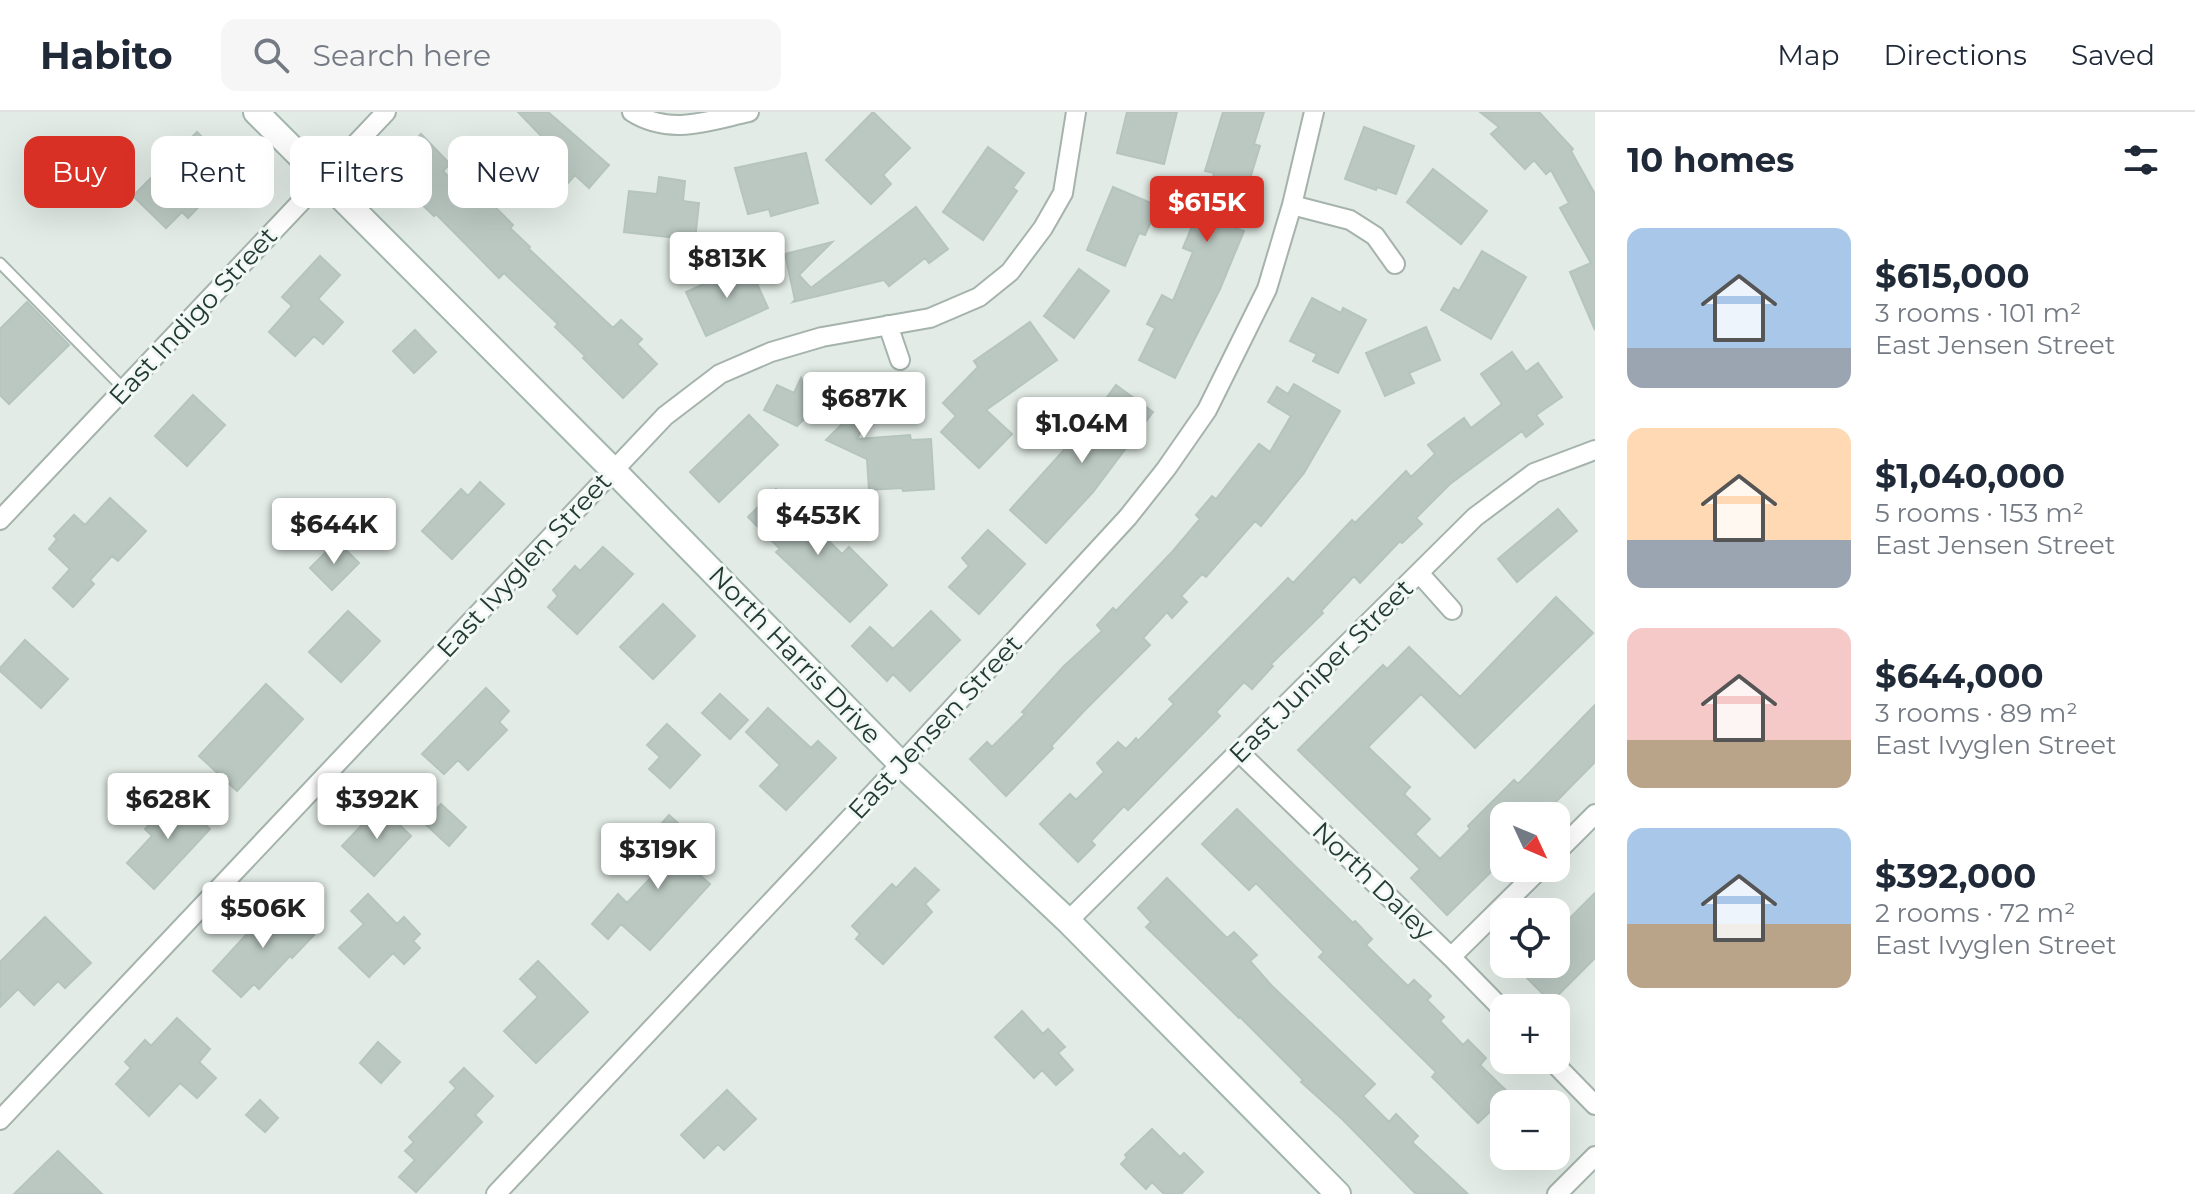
<!DOCTYPE html>
<meta charset="utf-8">
<style>
:root{--surface:#fff;--page:#f6f6f7;--text:#1f2937;--muted:#747a83;--line:#e0e1e3;--accent:#d93025}
body{margin:0;font-family:Montserrat,sans-serif;background:var(--page);color:var(--text);height:100vh;display:flex;flex-direction:column;font-size:30px;white-space:nowrap}
*{box-sizing:border-box;margin:0}
p{font-size:26px;color:var(--muted)}
.icon{flex:none;width:44px;height:44px;fill:none;stroke:currentColor;stroke-width:2;stroke-linecap:round;stroke-linejoin:round}
.map{position:relative;flex:1;overflow:hidden}
.side{display:flex;flex-direction:column;background:var(--surface);width:600px}
.side>*{flex:none}
.guide{position:absolute;left:24px;top:24px;width:760px;height:72px;display:flex;gap:16px}
.needle{width:52px;rotate:134deg}
.controls{position:absolute;left:1490px;top:690px;display:grid;gap:16px}
.controls a{display:grid;place-items:center;width:80px;height:80px;border-radius:16px;background:var(--surface);box-shadow:0 8px 32px #0002;font-size:40px}
.price{position:absolute;translate:-50% -68px;padding:0 18px;border-radius:8px;background:#fff;color:#222;font-size:26px;line-height:52px;filter:drop-shadow(0 2px 4px #0008)}
.price::after{content:'';position:absolute;left:50%;top:48px;width:24px;height:18px;margin-left:-12px;background:inherit;clip-path:polygon(0 0,100% 0,50% 100%)}
.price.on{background:var(--accent);color:#fff}
ul{padding:0;list-style:none}
li{display:flex;align-items:center;gap:24px;height:200px;padding:0 32px}
li span{display:grid;place-items:center;flex:none;width:224px;height:160px;border-radius:16px;color:#555}
li>.icon{margin-inline-start:auto}
span .icon{width:96px;height:96px;fill:#fffc;stroke-width:1}
li b{font-size:34px}
h2{display:flex;justify-content:space-between;align-items:center;height:96px;padding:0 32px;font-size:34px}
.chip{padding:0 28px;border-radius:16px;background:var(--surface);box-shadow:0 8px 32px #0002;font-size:28px;line-height:72px}
.chip.on{background:var(--accent);color:#fff}
header{display:flex;align-items:center;gap:48px;box-sizing:border-box;height:112px;padding:0 40px;background:var(--surface);border-bottom:2px solid var(--line)}
header strong{font-size:38px}
nav{display:flex;gap:44px;margin-inline-start:auto;font-size:28px}
.search{width:560px;height:72px;background:var(--page);display:flex;align-items:center;gap:20px;box-sizing:border-box;padding:0 28px;border-radius:16px;color:var(--muted);font-size:30px}
main{display:flex;flex:1;min-height:0}
.map>svg:first-child{display:block}
.building{fill:#bbc8c2;stroke:#b5c4bd;stroke-width:2}
.lines{fill:none;stroke-linecap:round;stroke-linejoin:round}
.lane-casing{stroke:#a5b3ac;stroke-width:13}
.street-casing{stroke:#a5b3ac;stroke-width:22}
.secondary-casing{stroke:#a1b6ad;stroke-width:28}
.lane{stroke:#fff;stroke-width:9}
.street{stroke:#fff;stroke-width:18}
.secondary{stroke:#fff;stroke-width:24}
.labels{text-anchor:middle;stroke-width:6;stroke-linejoin:round;paint-order:stroke}
.street-label{font-size:26px;fill:#233b32;stroke:#f2f8f5}
</style>
<header>
<strong>Habito</strong>
<div class="search"><svg class="icon" aria-label="search" viewBox="0 0 24 24"><circle cx="10" cy="10" r="6"/><path d="M15 15l6 6"/></svg>Search here</div>
<nav><a>Map</a><a>Directions</a><a>Saved</a></nav>
</header>
<main>
<div class="map">
<svg width="1595" height="1082" viewBox="0 0 1595 1082">
<rect width="100%" height="100%" fill="#e2ebe6"/>
<!-- building -->
<path class="building" d="M518,0h30l61,53 -20,23 -14,-13 -7,8 -21,-18 6,-7 -13,-11 6,-6z
M873,0l37,36 -27,27 8,9 -20,20 -45,-44z
M1127,0h50l-13,52 -47,-11z
M1223,0h41l-10,32 6,2 -25,82 9,3 -24,58 -45,89 -36,-18 16,-32 -8,-4 15,-29 11,6 20,-49 -10,-4 15,-36 3,2 13,-41 -9,-2z
M1480,0h59l34,37 -2,2 24,43v136l-25,-58 21,-9 -31,-55 9,-5 -18,-33 -5,4 -12,-14 -9,9 -34,-35 8,-7z
M1364,15l50,19 -18,48 -19,-7 -1,3 -31,-11z
M197,20l34,33 -28,28 5,4 -20,21 -6,-6 -16,16 -33,-32z
M421,22l29,30 -7,7 27,29 9,-9 34,34 -3,3 20,19 -1,2 84,79 8,-8 21,19 -5,5 20,20 -34,34 -40,-40 2,-2 -30,-29 3,-3 -54,-51 -5,5 -63,-64 -2,2 -49,-47z
M988,35l36,26 -11,15 4,3 -34,49 -40,-28z
M806,41l12,50 -47,13 -2,-7 -21,5 -13,-46z
M1433,57l54,42 -26,33 -54,-42z
M659,65l26,4 -2,20 16,2 -4,37 -71,-8 5,-41 28,3z
M1113,75l45,19 -13,29 -6,-2 -14,33 -38,-16z
M916,95l32,42 -19,14 -4,-5 -36,28 -5,-6 -91,22 2,-2 -10,-46 47,-12 -33,33 12,13z
M1482,139l44,26 -35,62 -50,-29 13,-22 5,3z
M320,144l20,19 -22,24 25,23 -20,22 -9,-8 -19,20 -26,-24 23,-26 -10,-9z
M748,152l20,44 -62,28 -20,-44z
M1079,157l30,22 -35,47 -30,-22z
M1312,186l29,15 2,-5 23,12 -28,53 -25,-12 4,-7 -27,-13z
M27,190l42,43 -60,59 -9,-9v-66z
M1030,210l27,38 -71,50 26,24 -33,34 -38,-36 15,-16 -13,-13 35,-36 -4,-6z
M1426,215l14,33 -31,13 5,10 -29,13 -19,-43z
M415,218l21,22 -22,21 -21,-22z
M1512,240l14,20 12,-9 24,34 -26,18 7,9 -17,13 -4,-6 -72,53 -34,34 6,6 -20,19 -2,-2 -40,42 -6,-7 -33,35 2,2 -52,51 2,2 -21,23 -8,-7 -28,30 4,4 -92,94 -4,-4 -33,35 4,4 -17,17 -38,-38 30,-30 6,6 28,-28 -7,-9 21,-21 8,7 10,-11 2,3 36,-37 -5,-5 119,-121 5,5 59,-63 3,3 51,-52 5,6 24,-23 -7,-9 36,-27 7,10 31,-24 -21,-30z
M801,266l7,17 33,-11 -8,8 28,13 19,-18 1,1 -24,51 53,-4 1,5 20,-1 3,50 -31,2 -1,-3 -33,2 -2,-31 -41,-19 25,-25 -21,-21 -33,32 -33,-16 13,-25 17,8z
M1294,272l46,27 -36,62 -43,53 -6,-5 -49,56 -4,-3 -21,22 6,6 -15,16 -5,-6 -24,26 7,7 -65,65 -34,36 2,2 -47,48 -36,-37 17,-17 5,5 33,-33 -3,-2 42,-46 38,-35 -5,-6 16,-17 3,3 56,-59 28,-33 -4,-4 16,-19 4,3 43,-55 11,8 21,-36 -23,-14 9,-15 11,7z
M1116,273l37,27 -60,80 -47,51 -36,-33 54,-60 -2,-2 10,-14 5,4z
M193,283l32,30 -38,41 -32,-30z
M749,303l29,30 -59,57 -29,-30z
M480,370l24,22 -52,55 -30,-28 39,-42 7,7z
M776,377l66,65 7,-7 38,38 -37,37 -74,-70 4,-3 -32,-32z
M110,386l36,33 -28,30 -6,-5 -22,24 4,4 -21,23 -20,-19 17,-19 -21,-20 8,-10 -3,-3 20,-21 11,10z
M1558,397l19,22 -60,51 -19,-23z
M988,418l37,34 -46,50 -30,-27 20,-21 -7,-8z
M337,429l22,22 -27,27 -22,-22z
M603,435l30,27 -56,60 -29,-27 10,-11 -5,-6 22,-24 5,5z
M1556,485l37,36 -118,115 -54,-54 -53,53 42,40 -6,7 26,25 -15,15 25,25 30,-30 -2,-3 46,-46 4,4 77,-79v57l-53,54h-38v35l-12,12 4,4 -49,48 -36,-37 9,-9 -122,-119 85,-85 4,4 22,-22 51,50z
M663,492l32,32 -42,43 -33,-32z
M348,499l32,30 -39,41 -32,-30z
M931,499l29,29 -50,51 -17,-17 -6,7 -35,-35 18,-19 23,22z
M25,528l43,39 -27,29 -41,-37v-3z
M266,572l37,35 -66,72 -38,-35z
M486,576l23,23 -10,11 8,8 -39,40 -10,-10 -14,14 -22,-20z
M720,582l28,26 -18,19 -28,-26z
M768,596l43,40 7,-7 18,17 -50,52 -26,-24 20,-21 -34,-33z
M667,612l33,31 -30,33 -21,-19 11,-12 -13,-12z
M171,681l39,36 -56,60 -27,-26 25,-27 -7,-7 16,-17 -4,-4z
M441,692l25,23 -17,19 -25,-23z
M380,694l31,30 -37,40 -32,-30z
M1237,697l116,114 2,-2 17,18 -6,6 42,41 6,-6 17,16 -4,4 17,17 -4,4 23,24 5,-5 18,18 -6,7 40,39h-22l-20,19 -46,-46 4,-5 -117,-115 5,-5 -68,-69 -7,7 -47,-46z
M669,703l30,27 -16,18 27,24 -60,66 -29,-26 -13,15 -16,-15 26,-30 9,9 30,-32 -5,-4 14,-15 -16,-15z
M915,756l24,22 -14,14 7,8 -49,52 -27,-25 4,-5 -8,-8 40,-42 4,4z
M1167,766l60,60 7,-6 23,23 -7,6 22,25 103,98 -12,12 26,26 7,-8 22,22 -6,6 56,52h-52l-74,-75 -41,-37 2,-2 -63,-63 -1,1 -93,-91 5,-5 -13,-14z
M1595,781v65l-44,44 -38,-38h43v-32z
M368,782l29,30 7,-7 16,17 -7,7 7,7 -16,16 -11,-11 -24,24 -30,-29 25,-24 -13,-13z
M277,789l37,34 -22,23 -2,-2 -31,33 -5,-5 -13,13 -28,-26z
M45,805l46,46 -26,25 -7,-7 -24,24 -16,-16 -18,18v-45z
M538,849l50,51 -52,51 -32,-32 34,-34 -18,-18z
M1022,899l21,23 5,-5 17,18 -7,6 15,17 -17,15 -14,-15 -8,8 -39,-41z
M177,906l33,31 -11,13 17,16 -19,20 -17,-15 -31,33 -33,-32 15,-16 -6,-6 20,-22 6,6z
M378,930l22,20 -19,21 -21,-20z
M464,956l29,28 -18,19 7,7 -66,70 -17,-15 16,-17 -10,-9 9,-9 -5,-5 47,-49 -6,-6z
M727,978l29,29 -32,31 -6,-6 -14,14 -23,-23z
M260,988l18,18 -13,14 -19,-17z
M1152,1017l28,28 4,-4 19,19 -22,22h-17l-12,-12 -6,7 -25,-25 6,-6 -2,-3z
M58,1039l44,43h-88z"/>
<g class="lines">
<defs>
<path id="lane" d="M0,151l124,126"/>
<path id="street" d="M632,0c38,24 76,9 117,0
M1292,93l58,15 25,16 20,28
M888,213l12,35
M0,408l386,-408
M1419,461l33,37
M1239,640l212,205 53,54
M1556,741l39,-39
M1068,809l407,-404 59,-44 61,-23
M1451,845l90,-89
M1551,948l44,45
M0,1008l665,-704 55,-42 51,-22 51,-15 108,-19 49,-21 31,-25 33,-44 20,-35 13,-81
M496,1082l405,-430 227,-247 38,-48 41,-59 60,-121 25,-84 22,-93
M1557,1082l38,-38"/>
<path id="secondary" d="M256,0l357,358 288,294 167,157 270,273"/>
</defs>
<!-- lane casing -->
<use href="#lane" class="lane-casing"/>
<!-- street casing -->
<use href="#street" class="street-casing"/>
<!-- secondary casing -->
<use href="#secondary" class="secondary-casing"/>
<!-- lane -->
<use href="#lane" class="lane"/>
<!-- street -->
<use href="#street" class="street"/>
<!-- secondary -->
<use href="#secondary" class="secondary"/>
</g>
<g class="labels">
<!-- street labels -->
<g class="street-label">
<text transform="translate(193 204) rotate(-47)" y="9">East Indigo Street</text>
<text transform="translate(524 453) rotate(-47)" y="9">East Ivyglen Street</text>
<text transform="translate(795 543) rotate(46)" y="9">North Harris Drive</text>
<text transform="translate(1321 559) rotate(-45)" y="9">East Juniper Street</text>
<text transform="translate(935 615) rotate(-47)" y="9">East Jensen Street</text>
<text transform="translate(1373 769) rotate(44)" y="9">North Daley</text>
</g>
</g>
</svg>
<div class="controls">
<a><svg class="needle" viewBox="-14 -14 28 28"><path d="M0-13l5 13h-10z" fill="#e53935"/><path d="M0 13l5-13h-10z" fill="#747a83"/></svg></a>
<a><svg class="icon" aria-label="locate" viewBox="0 0 24 24"><circle cx="12" cy="12" r="6"/><path d="M12 2v4M12 18v4M2 12h4M18 12h4"/></svg></a>
<a>+</a>
<a>−</a>
</div>
<b class="price on" style="left:1207px;top:132px">$615K</b>
<b class="price" style="left:727px;top:188px">$813K</b>
<b class="price" style="left:864px;top:328px">$687K</b>
<b class="price" style="left:1082px;top:353px">$1.04M</b>
<b class="price" style="left:818px;top:445px">$453K</b>
<b class="price" style="left:334px;top:454px">$644K</b>
<b class="price" style="left:168px;top:729px">$628K</b>
<b class="price" style="left:377px;top:729px">$392K</b>
<b class="price" style="left:658px;top:779px">$319K</b>
<b class="price" style="left:263px;top:838px">$506K</b>
<div class="guide">
<a class="chip on">Buy</a>
<a class="chip">Rent</a>
<a class="chip">Filters</a>
<a class="chip">New</a>
</div>
</div>
<section class="side">
<h2>10 homes<svg class="icon" aria-label="filters" viewBox="0 0 24 24"><path d="M4 7h16M4 17h16"/><circle cx="9" cy="7" r="2"/><circle cx="15" cy="17" r="2"/></svg></h2>
<ul>
<li><span style="background:linear-gradient(#a9c7e8 75%,#9aa5b1 0)"><svg class="icon" aria-label="home" viewBox="0 0 24 24"><path d="M3 11l9-7 9 7M6 9v11h12V9"/></svg></span><div><b>$615,000</b><p>3 rooms · 101 m²</p><p>East Jensen Street</p></div></li>
<li><span style="background:linear-gradient(#ffd9b3 70%,#9aa5b1 0)"><svg class="icon" aria-label="home" viewBox="0 0 24 24"><path d="M3 11l9-7 9 7M6 9v11h12V9"/></svg></span><div><b>$1,040,000</b><p>5 rooms · 153 m²</p><p>East Jensen Street</p></div></li>
<li><span style="background:linear-gradient(#f6c9c9 70%,#b9a48a 0)"><svg class="icon" aria-label="home" viewBox="0 0 24 24"><path d="M3 11l9-7 9 7M6 9v11h12V9"/></svg></span><div><b>$644,000</b><p>3 rooms · 89 m²</p><p>East Ivyglen Street</p></div></li>
<li><span style="background:linear-gradient(#a9c7e8 60%,#b9a48a 0)"><svg class="icon" aria-label="home" viewBox="0 0 24 24"><path d="M3 11l9-7 9 7M6 9v11h12V9"/></svg></span><div><b>$392,000</b><p>2 rooms · 72 m²</p><p>East Ivyglen Street</p></div></li>
</ul>
</section>
</main>
